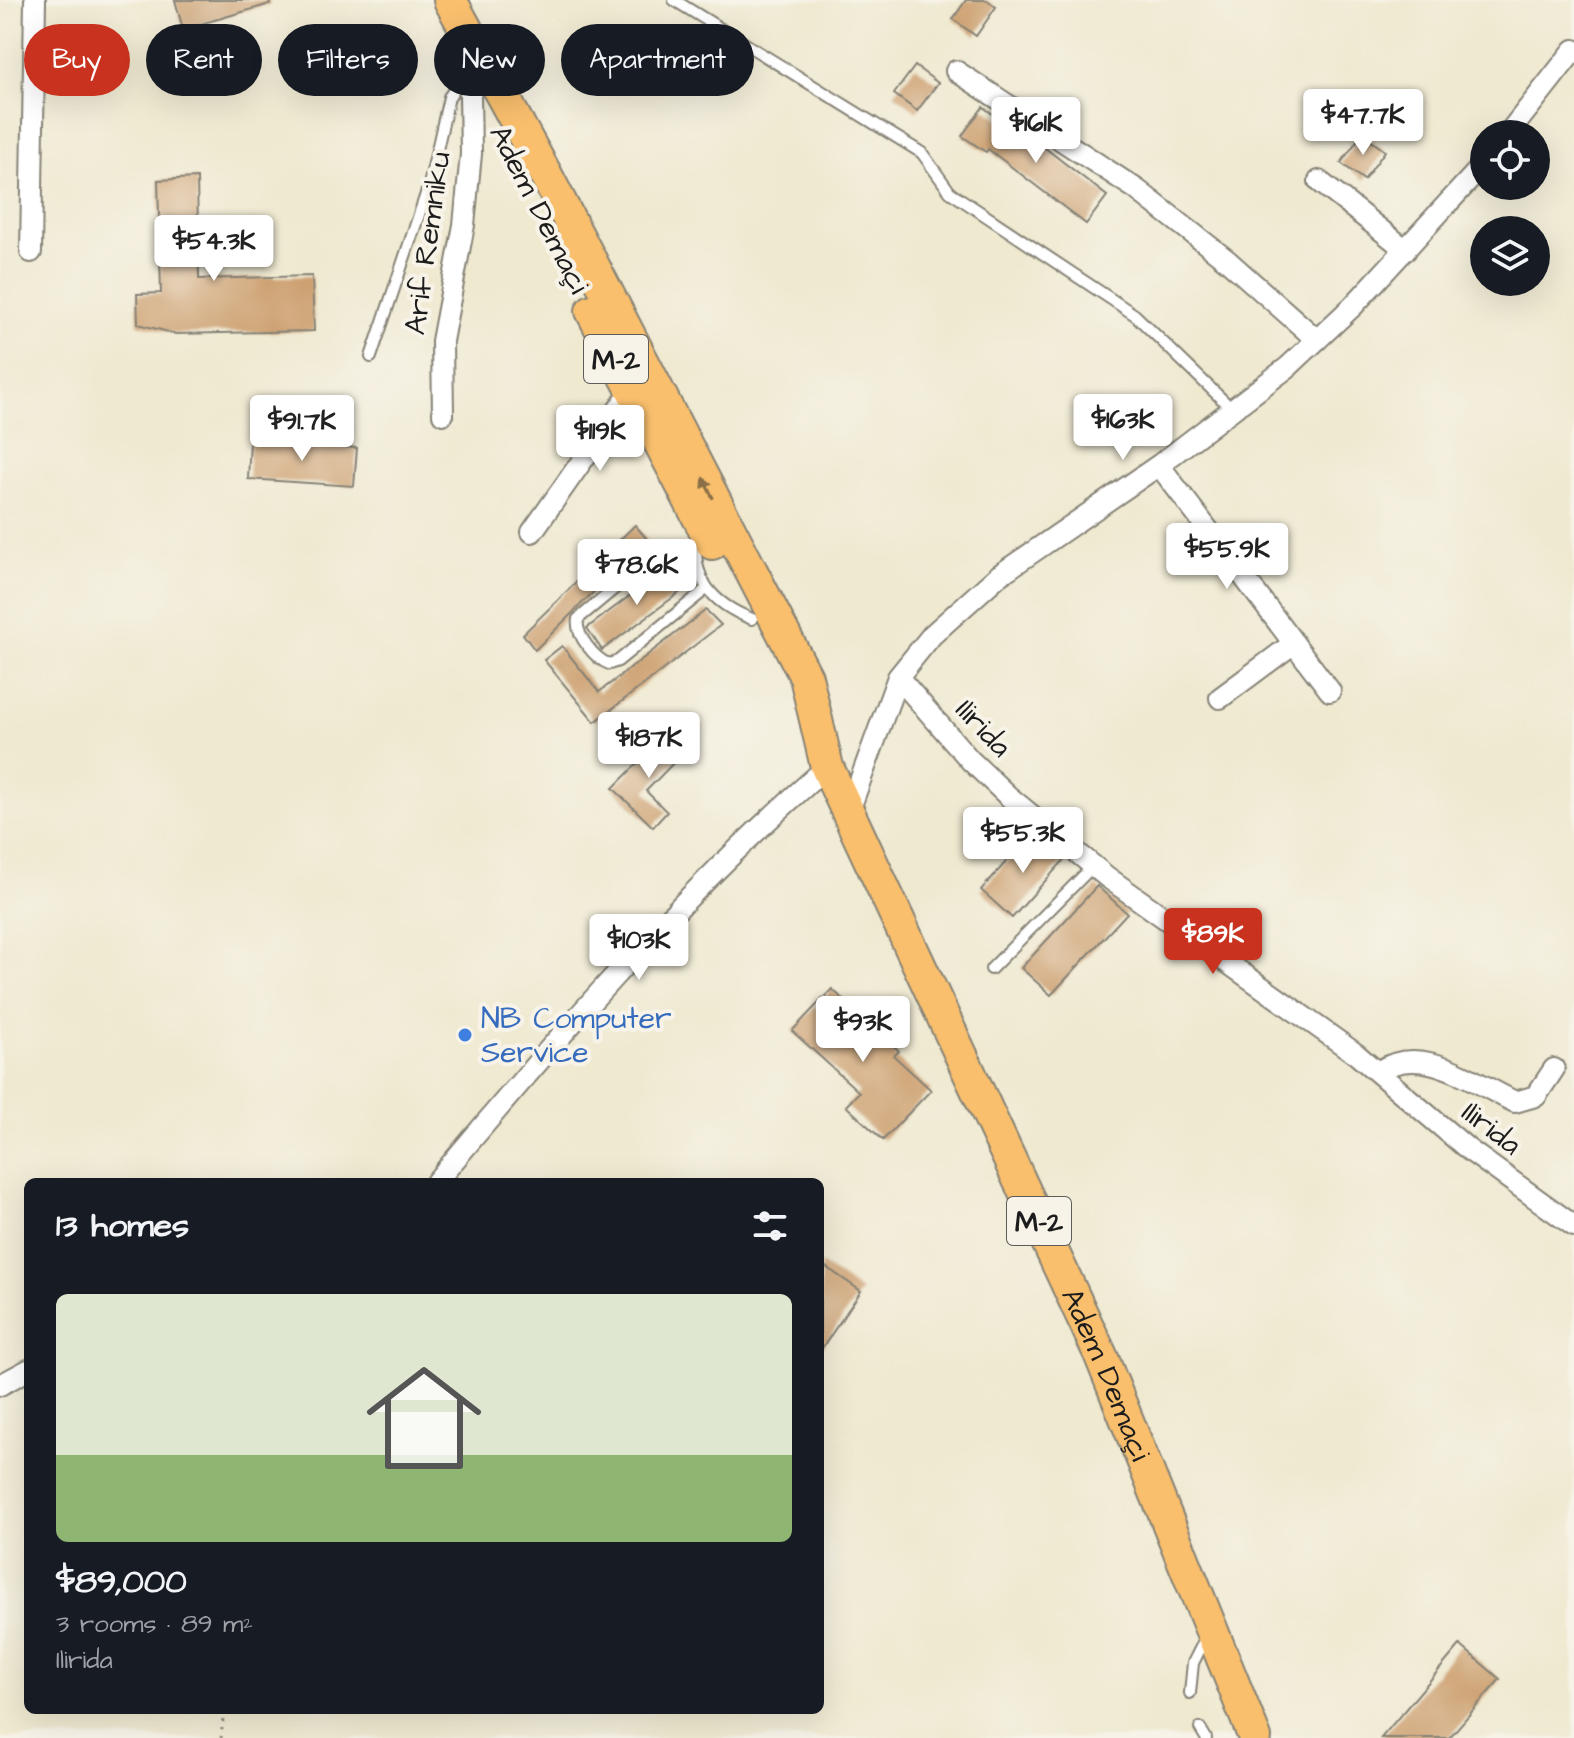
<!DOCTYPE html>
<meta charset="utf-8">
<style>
:root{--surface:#171b24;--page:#242831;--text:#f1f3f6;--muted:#9ea1a6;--line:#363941;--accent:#c8321e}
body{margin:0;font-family:"Architects Daughter",sans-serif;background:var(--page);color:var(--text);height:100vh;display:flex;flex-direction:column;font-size:30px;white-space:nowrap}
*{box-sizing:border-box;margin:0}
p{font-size:26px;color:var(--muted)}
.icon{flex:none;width:44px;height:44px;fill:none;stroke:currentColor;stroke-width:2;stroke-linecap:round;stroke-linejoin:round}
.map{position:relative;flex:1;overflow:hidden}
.details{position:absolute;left:24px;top:1178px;width:800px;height:536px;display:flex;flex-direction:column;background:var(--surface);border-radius:12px;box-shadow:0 8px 32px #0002}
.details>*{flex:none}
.banner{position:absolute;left:24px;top:24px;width:800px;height:72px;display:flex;gap:16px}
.tools{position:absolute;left:1470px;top:120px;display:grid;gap:16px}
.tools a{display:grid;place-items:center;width:80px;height:80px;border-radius:50%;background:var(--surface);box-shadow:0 8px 32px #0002;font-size:40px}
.price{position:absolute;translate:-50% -68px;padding:0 18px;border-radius:8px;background:#fff;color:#222;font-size:26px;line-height:52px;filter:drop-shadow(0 2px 4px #0008)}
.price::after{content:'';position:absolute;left:50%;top:48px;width:24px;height:18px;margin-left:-12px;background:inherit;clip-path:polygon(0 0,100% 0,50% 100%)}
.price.on{background:var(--accent);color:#fff}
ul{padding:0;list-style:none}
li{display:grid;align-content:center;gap:16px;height:424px;padding:0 32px}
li+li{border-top:2px solid var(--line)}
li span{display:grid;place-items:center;height:248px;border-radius:12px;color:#555}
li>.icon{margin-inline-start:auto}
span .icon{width:144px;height:144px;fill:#fffc;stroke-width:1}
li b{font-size:34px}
h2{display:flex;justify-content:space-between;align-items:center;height:96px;padding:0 32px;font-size:34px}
.tag{padding:0 28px;border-radius:36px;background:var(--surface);box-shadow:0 8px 32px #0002;font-size:28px;line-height:72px}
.tag.on{background:var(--accent);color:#fff}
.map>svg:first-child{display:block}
.building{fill:#cb9c6a}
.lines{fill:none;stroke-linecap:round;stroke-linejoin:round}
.service-casing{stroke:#868276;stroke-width:14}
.minor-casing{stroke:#868276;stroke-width:24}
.primary-casing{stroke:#868276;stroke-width:36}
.path{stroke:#868276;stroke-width:3;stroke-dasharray:2 6;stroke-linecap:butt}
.service{stroke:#fff;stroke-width:10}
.minor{stroke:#fff;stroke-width:20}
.primary{stroke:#f9bf6d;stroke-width:32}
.oneway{fill:#8a6e44}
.shop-dot{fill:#3f7fe0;stroke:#f7f3e8;stroke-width:3}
.labels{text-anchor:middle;stroke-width:8;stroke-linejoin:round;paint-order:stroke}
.shield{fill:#f7f3e8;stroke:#5e5c59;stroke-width:2}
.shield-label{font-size:28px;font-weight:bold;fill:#1c1c1c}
.street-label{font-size:30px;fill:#1c1c1c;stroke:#f7f3e8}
.shop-label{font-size:30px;fill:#366cbe;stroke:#f7f3e8;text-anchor:start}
</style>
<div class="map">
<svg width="1574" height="1738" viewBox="0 0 1574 1738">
<rect width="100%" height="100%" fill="#f7f3e8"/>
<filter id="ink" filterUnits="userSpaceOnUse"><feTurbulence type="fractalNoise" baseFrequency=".0125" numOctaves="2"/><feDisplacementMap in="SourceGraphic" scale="16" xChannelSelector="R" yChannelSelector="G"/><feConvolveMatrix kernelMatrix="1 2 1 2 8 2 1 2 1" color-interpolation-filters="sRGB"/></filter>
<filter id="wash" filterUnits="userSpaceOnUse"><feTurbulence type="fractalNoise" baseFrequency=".006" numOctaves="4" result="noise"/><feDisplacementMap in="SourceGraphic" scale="32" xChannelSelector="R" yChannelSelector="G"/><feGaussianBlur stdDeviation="1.8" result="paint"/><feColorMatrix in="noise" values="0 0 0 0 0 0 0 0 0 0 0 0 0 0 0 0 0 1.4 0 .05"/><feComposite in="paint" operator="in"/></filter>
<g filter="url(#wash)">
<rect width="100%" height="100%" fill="#efe9d0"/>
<g id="blocks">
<!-- building -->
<path class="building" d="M175,0h94l1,4 -87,25z
M966,0h21l9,7 -20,29 -23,-17z
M915,66l23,17 -21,28 -23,-17z
M983,107l42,30 2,-3 80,62 -21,28 -98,-75 -2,3 -24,-16z
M1362,134l23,17 -21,29 -23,-17z
M197,178l2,101 113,-3 2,55 -138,3 -38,-10 -1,-30 24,-1 -3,-113z
M250,441l107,7 -3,38 -106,-7z
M635,525l12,14 -112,111 -12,-16z
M671,565l16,22 -85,63 -15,-22z
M706,610l15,15 -126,97 -51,-62 18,-14 37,46z
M666,735l18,17 -38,39 21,21 -14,15 -40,-39z
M1032,833l33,26 -53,59 -31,-28z
M1097,886l30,27 -76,82 -30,-27z
M832,989l67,62 -5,5 37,34 -48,50 -37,-34 13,-14 -67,-61z
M820,1263l41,28 -41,60z
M1460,1645l40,34 -51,59h-68z"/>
</g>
</g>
<g filter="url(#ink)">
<use href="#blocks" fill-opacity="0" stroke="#868276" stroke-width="2"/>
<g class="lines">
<defs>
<path id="service" d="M674,0l248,153 28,39 185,123 97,94
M371,357l58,-172 20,-88 11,-15 16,-1
M697,532c-7,46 14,71 55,87
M655,555l-77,64c-3,16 17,40 31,45l9,-3 87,-71
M991,969l102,-103
M1190,1693l3,-30 14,-28
M1200,1728l6,10"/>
<path id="minor" d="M956,71l180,118 92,72 89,79
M1508,134l66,-84
M1319,181l87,69
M31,252l4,-252
M443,414l-1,-73 22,-116 7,-71 -1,-60 6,-13
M1159,465l171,226
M532,532l100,-142
M898,677l72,83 38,36 99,81 249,177 113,96 105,76
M1220,698l74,-55
M849,811l49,-134 34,-42 66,-59 161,-111 129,-98 65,-61 131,-142
M1378,1072c43,-31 96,11 137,30l21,-6 18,-27
M436,1182c122,-146 247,-290 391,-415
M0,1385l28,-15"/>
<g id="primary">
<path id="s1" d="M450,0l97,177 259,500 21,90 274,589 154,382"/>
<path d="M592,311l120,232"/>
</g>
</defs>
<!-- service casing -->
<use href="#service" class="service-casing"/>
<!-- minor casing -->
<use href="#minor" class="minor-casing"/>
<!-- primary casing -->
<use href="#primary" class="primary-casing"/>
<!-- path -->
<path class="path" d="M221,1738l3,-28"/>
<!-- service -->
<use href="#service" class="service"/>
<!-- minor -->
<use href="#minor" class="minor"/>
<!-- primary -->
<use href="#primary" class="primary"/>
</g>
<!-- one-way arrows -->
<defs><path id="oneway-solid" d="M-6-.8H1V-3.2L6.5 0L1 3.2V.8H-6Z" transform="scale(2)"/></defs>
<use class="oneway" href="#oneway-solid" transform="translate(708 488) rotate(-116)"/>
</g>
<!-- markers -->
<circle class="shop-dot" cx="465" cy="1035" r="8"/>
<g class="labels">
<!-- shield labels -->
<g class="shield">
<rect x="584" y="335" width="64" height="48" rx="6"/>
<rect x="1007" y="1197" width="64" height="48" rx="6"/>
</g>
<g class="shield-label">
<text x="616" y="369">M-2</text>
<text x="1039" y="1231">M-2</text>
</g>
<!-- street labels -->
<g class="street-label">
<text transform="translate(540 209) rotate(63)" y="10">Adem Demaçi</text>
<text transform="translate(427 243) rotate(-82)" y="10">Arif Remniku</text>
<text transform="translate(984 728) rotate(47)" y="10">Ilirida</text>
<text transform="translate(1492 1128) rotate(38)" y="10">Ilirida</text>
<text dy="10" stroke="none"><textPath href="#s1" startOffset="1526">Adem Demaçi</textPath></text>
</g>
<!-- shop labels -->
<g class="shop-label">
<text x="481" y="1028">NB Computer<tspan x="481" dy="34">Service</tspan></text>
</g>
</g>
</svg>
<div class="tools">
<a><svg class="icon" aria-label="locate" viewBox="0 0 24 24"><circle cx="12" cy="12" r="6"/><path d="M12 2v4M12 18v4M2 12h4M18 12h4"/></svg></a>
<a><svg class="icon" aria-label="layers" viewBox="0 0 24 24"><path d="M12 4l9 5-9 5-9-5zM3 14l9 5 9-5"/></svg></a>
</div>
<b class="price" style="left:1363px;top:157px">$47.7K</b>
<b class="price" style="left:1036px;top:165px">$161K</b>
<b class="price" style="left:214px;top:283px">$54.3K</b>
<b class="price" style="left:1123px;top:462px">$163K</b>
<b class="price" style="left:302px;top:463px">$91.7K</b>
<b class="price" style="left:600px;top:473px">$119K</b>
<b class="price" style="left:1227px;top:591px">$55.9K</b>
<b class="price" style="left:637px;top:607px">$78.6K</b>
<b class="price" style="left:649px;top:780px">$187K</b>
<b class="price" style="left:1023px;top:875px">$55.3K</b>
<b class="price on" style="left:1213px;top:976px">$89K</b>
<b class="price" style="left:639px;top:982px">$103K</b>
<b class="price" style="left:863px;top:1064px">$93K</b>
<div class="banner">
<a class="tag on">Buy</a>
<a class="tag">Rent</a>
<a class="tag">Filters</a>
<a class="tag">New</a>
<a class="tag">Apartment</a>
</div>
<section class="details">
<h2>13 homes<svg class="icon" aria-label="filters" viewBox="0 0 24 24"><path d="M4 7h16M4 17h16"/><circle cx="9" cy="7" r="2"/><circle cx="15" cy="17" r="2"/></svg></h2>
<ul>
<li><span style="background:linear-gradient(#dfe7d0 65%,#8fb573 0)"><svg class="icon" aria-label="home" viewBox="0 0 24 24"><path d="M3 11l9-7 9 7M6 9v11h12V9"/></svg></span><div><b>$89,000</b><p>3 rooms · 89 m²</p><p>Ilirida</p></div></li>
</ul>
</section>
</div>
